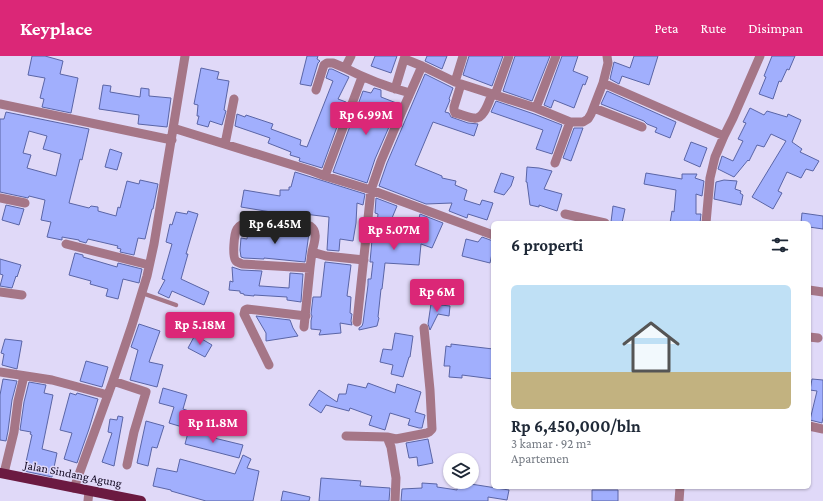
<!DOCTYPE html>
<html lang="id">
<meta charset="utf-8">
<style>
:root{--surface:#fff;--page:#f6f6f7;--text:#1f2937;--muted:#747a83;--accent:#db2777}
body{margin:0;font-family:"Crimson Pro",serif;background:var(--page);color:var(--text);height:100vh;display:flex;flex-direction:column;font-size:15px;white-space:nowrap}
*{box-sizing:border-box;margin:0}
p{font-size:13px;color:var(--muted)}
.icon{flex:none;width:22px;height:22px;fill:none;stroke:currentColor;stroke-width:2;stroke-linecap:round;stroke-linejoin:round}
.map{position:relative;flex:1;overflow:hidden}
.sheet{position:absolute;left:491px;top:165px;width:320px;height:268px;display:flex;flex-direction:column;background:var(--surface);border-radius:6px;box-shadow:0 1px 3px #0004}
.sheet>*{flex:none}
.fabs{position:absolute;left:443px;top:397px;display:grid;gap:8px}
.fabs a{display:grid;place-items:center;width:36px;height:36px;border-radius:50%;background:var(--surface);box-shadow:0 1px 3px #0004;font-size:20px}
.price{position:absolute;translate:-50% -34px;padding:0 9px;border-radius:4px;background:var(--accent);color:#fff;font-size:13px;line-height:26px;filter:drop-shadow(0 1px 2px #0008)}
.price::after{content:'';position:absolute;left:50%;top:24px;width:12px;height:9px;margin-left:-6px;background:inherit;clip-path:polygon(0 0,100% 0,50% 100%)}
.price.on{background:#222;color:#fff}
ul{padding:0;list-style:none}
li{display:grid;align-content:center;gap:8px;height:212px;padding:0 20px}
li span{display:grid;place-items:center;height:124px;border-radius:6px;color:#555}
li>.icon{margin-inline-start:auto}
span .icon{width:72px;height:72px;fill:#fffc;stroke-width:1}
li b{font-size:17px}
h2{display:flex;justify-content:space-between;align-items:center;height:48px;padding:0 20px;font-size:17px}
header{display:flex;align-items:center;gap:24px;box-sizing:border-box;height:56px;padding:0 20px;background:var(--accent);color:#fff}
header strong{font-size:19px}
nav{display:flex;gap:22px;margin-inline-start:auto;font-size:14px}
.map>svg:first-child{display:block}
.building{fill:#a1affd;stroke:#5a65a6;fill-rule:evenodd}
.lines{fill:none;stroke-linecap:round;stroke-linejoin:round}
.service{stroke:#a57687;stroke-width:4.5}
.minor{stroke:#a57687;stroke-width:9}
.primary{stroke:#6b1a41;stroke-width:10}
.labels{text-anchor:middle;stroke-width:3;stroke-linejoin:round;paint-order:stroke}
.street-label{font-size:12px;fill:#0f061f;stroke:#e0d9f8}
</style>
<header>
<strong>Keyplace</strong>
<nav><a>Peta</a><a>Rute</a><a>Disimpan</a></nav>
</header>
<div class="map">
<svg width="823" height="445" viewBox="0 0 823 445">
<rect width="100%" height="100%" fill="#e0d9f8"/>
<!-- building -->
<path class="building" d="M32,0h13l18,5 -3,13 18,4 -7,35 -29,-6 2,-8 -4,-1 5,-20 -17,-3z
M307,0h11l-1,3 3,2 -2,2 -7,23 -11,-2z
M375,0h22l-6,17 -20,-7z
M427,0h20l-5,13 -17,-8z
M469,0h34l-11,30 -29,-11z
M515,0h35l-18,45 -29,-10z
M562,0h16l-5,15 15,6 -3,8 -2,-1 -9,24 -20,-8 -3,8 -7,-3z
M634,0h24l-9,29 -27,-9 -3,8 -9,-5 4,-17 16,6z
M772,0h23l-6,14 -2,-1 -6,13 -2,-1 -6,18 -14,-5 7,-17 -2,-1z
M201,12l18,4 -2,7 12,2 -5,29 2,1 -4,14 -12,-4 -2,6 -11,-3 2,-8h-2l1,-11 -4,-1z
M329,13h3l17,8 -11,22 8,3 -24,66 -23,-7 1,-3 -10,-3 1,-3 -23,-9 2,-5 -35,-12 2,-12 8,3 1,-2 27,9 -2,5 30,11 -1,5 7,2 26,-66 -7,-3z
M425,18l28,14 -4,11 1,1 -5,12 4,1 2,4 17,6 10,1 -4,12 -41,-14 -18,43 27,11v2l14,3 -1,4 12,5 -3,10 16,5 2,-5 11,3 -6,17 -19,-6 -1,4 -18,-7 3,-8 -26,1 -47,-18 8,-23z
M103,29l8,1 -1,6 30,5 1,-9 8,1v7l22,2 -4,29 -29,-3 1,-9 -40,-6z
M374,32l7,2v7l18,7 -24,55 -8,24 -34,-11 30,-81 8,2z
M607,35l69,31 -6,16 -15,-6 2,-4 -10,-4 -3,-3 -43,-17z
M496,45l38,13 28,11 -10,29 -16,-5 7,-19 -52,-18z
M750,52l14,7 3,-4 20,6 1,-3 13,6 -9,22 10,7 -2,3 19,9 -6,10 -7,-2 -5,9 -14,-6 -9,19 4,2 -9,16 -21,-12 34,-56 -15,-7 -7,13 -7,-2 -8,16 -1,-1 -14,17 -16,-8 4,-13 11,5 10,-20 -5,-2 8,-16 -3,-1z
M6,56l83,17 -7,31 -2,-1 -11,44 20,5 2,-2 7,1v4l18,5 2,-9 2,1 7,-27 12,3 1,-4 18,4 -5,25h-1l-7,30 -7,-1 -4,17 -14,-3 1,-3 -4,-1 1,-2 -30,-7 -2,4 -7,-2v-1l-17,-3v3l-15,-3 4,-15 -10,-2 4,-20 -16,-4 -1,2 -28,-6v-73h4zM29,75l18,5 -4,13 18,5 -5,22 -29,-8 4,-13 -8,-2z
M574,72h9l-12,33 -8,-3z
M691,86l16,6 -7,19 -16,-7z
M110,93l12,4 -5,17 -12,-3z
M527,111l12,1 13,3 -8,18 18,5 -5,17 -18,-6v2l-9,-2 -3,-23h-1z
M295,116l70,22 -2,11 -6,-2 -1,20 -3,18 -13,-2 -1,12 -12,-1 2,-33 -33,-4v6l-25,-1v-6l-30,-5 3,-17 36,6v-6h9v-3h2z
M501,117l13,4 -3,9 -7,9 -10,-3z
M646,117l36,6v-5h15l-2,4 9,3 -2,15 -6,-2v20h5l-1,9h-30l2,-12 2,1 2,-22 -32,-6z
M724,124l13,1 -2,8 6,2 -1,2 3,2 -2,10 -27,-6 2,-17z
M376,142l21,8 -5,12 25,9 3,-13 23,9 -11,25 -11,-4 -2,21 -34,-2 -3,26h-1l-3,28 1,1 -2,8 -18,4v-2l3,-2 1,-3 5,-38v-6h3l2,-17h-3l2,-22 3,1 3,-27 -3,-1z
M6,149l18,4 -5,16 -17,-5z
M613,150l12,3 -3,14 -11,-1z
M188,155l10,3 -7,23 -5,17h2l-7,25 28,13 -5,13 -32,-14 -3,7 -11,-5 7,-13 -3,-1 10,-35 -6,-2 4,-18 2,1 4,-13 11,2z
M802,157l21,3v13l-14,-2v-4h-8z
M248,173l60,3 1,1 -4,29 -41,-4v1l-20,-1 -3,-1 -1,-7 1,-12 6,1z
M482,181l11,4v8l-3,14 -28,-7 4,-17 12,3z
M75,197l8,2v2l34,10 1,-4 24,6 -3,14 -16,-4 -5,20 -12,-3 2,-7 -18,-5 1,-3 -22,-6z
M0,203l21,6 -4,12 -1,-1 -4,12 -12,-2 3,-11 -3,-1z
M325,206l26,3 -4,31 4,1 -1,16 2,1 -1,7 1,4 -12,-2 1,10 -22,2 2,-5 -10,-1v-8l1,-5 -1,-2 2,-17h8z
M232,211l9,3 21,1 -3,15h2l28,2 1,-15 13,1 -2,28 -14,-2v-3l-33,-2v1l-10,-1v-1l-4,-1v-2l-11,-1 1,-9 3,1z
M431,248l19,2 -1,10 -11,-2 -8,16 -2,-6z
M256,260l34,4 3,8 5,8 -32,5v-8z
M139,268l21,7 -11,31 14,3 -6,22 -27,-7 8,-30 -7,-3z
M395,277l18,3 -3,21h-1l-6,20 -12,-3 2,-9 -13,-3 3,-13 9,1z
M195,279l17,10 -7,12 -17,-9z
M5,283l17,2 -5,28 -15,-4 2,-11 -3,-1z
M451,288l42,5v30l-31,-4v3l-13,-1 1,-11h-6l2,-20 5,1z
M86,305l22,6 -6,20 -22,-6z
M3,323l14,2 -5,19 -4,31 -2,10 -6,-1v-45z
M812,323l11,1v37l-1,6 -12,-3 7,-29 -7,-1z
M29,326l17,3 -2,8 9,2 -11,54 15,4 -5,24 -28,-6 8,-36 -2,-1 1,-2 -11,-2 4,-28z
M368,327l27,10 2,-9 24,8 -6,20 10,3 -3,13h-3l-11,-3 2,-6 -20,-6 -5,17 -16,-5 3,-9 -22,-8 -1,3 -23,-6 -5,8 -12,-8 10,-15 18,12 2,-8h7l2,-10 18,4z
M163,332l24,7 -4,14 12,4 -6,16 -20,-6 5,-16 -15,-4z
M70,337l6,2 1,-2 21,6 -9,30 -12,34 -13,-4 8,-26 -12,-3z
M118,360l5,1 -9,49 -12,-4 10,-29 -4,-1 2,-13 7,1z
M146,365l18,5 -7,22 -5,-1 -4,19 -11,-3z
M189,373l21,6v2l33,8 -4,13 -54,-14z
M428,383l5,24 -15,3 -1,-9 -8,1 -3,-15z
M243,399l8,4 -4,9 12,3 -6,30h-47l-35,-10v-1l-18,-4 4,-18 20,4 3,-13 55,15z
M321,422l40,3 -1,5 30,2 -1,13h-70z
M458,426l51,8 -2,10 -19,-3v4h-87l1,-12 20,-1v-5l15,1v3l20,3z
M592,434h26v11h-26z
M283,435l27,6 -1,4h-28z"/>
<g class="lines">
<!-- service -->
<path class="service" d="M142,237l34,12"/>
<!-- minor -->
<path class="minor" d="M351,0l-6,12c21,11 42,19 65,25
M607,0l1,7 -5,20 121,53
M405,3l17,7
M455,26l8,-26
M461,28l-7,23v3l1,3c6,1 13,5 19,5 10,2 15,-17 18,-24
M395,33l10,-33
M316,34l8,-25 3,-2h6l12,5
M495,39l14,-39
M0,48l172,36
M536,52l20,-52
M594,52l48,19
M173,72l139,43 13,5 46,14 122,45
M225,88l9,-45
M555,107l15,-41
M325,120l37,-99
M0,142l25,5
M565,158l40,9
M706,167l4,-45 5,-21 9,-21 9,-18 27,-62
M66,188l83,21
M310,212l-68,-4c-2,-1 -5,-2 -6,-3 -4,-4 -2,-27 1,-32 3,-5 9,-6 14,-6l59,3c9,6 4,17 2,26
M809,234l14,2
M0,236l22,3
M357,266l14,-132 10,-29 19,-45 22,-50 33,16 81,26 34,14h13l5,-3 3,-5 12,-31
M304,271l6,-59 2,-16 14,4 38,4
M809,281l9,1
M269,309l-25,-51 1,-4 2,-1 59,7
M0,316l52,8 56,15
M113,325l33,11 -12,40 -7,33
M809,370l14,3
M346,380l41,1
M4,417l10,-41 4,-31 6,-25
M74,432l39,-107 19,-56 15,-49 7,-32 31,-188
M88,445l1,-10
M395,445l1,-23 -5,-31 -4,-10 9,2 31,-6 2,-1 3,-3 -2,-39 -6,-62
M679,445l1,-14"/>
<!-- primary -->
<path class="primary" d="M0,417l141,28"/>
</g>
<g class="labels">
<!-- street labels -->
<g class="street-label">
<text transform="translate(73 418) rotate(11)" y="4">Jalan Sindang Agung</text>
</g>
</g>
</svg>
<div class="fabs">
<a><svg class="icon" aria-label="layers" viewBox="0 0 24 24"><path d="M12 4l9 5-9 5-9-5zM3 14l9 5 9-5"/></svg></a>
</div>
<b class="price" style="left:366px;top:80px">Rp 6.99M</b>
<b class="price on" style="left:275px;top:189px">Rp 6.45M</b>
<b class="price" style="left:394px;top:195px">Rp 5.07M</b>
<b class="price" style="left:437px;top:257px">Rp 6M</b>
<b class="price" style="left:200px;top:290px">Rp 5.18M</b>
<b class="price" style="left:213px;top:388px">Rp 11.8M</b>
<section class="sheet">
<h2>6 properti<svg class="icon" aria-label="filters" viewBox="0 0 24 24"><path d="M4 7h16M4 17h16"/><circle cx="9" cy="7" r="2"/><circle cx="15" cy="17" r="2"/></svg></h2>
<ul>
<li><span style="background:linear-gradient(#bfe0f5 70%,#c2b280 0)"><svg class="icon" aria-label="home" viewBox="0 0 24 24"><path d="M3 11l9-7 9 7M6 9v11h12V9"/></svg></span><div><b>Rp 6,450,000/bln</b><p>3 kamar · 92 m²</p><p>Apartemen</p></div></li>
</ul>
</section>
</div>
